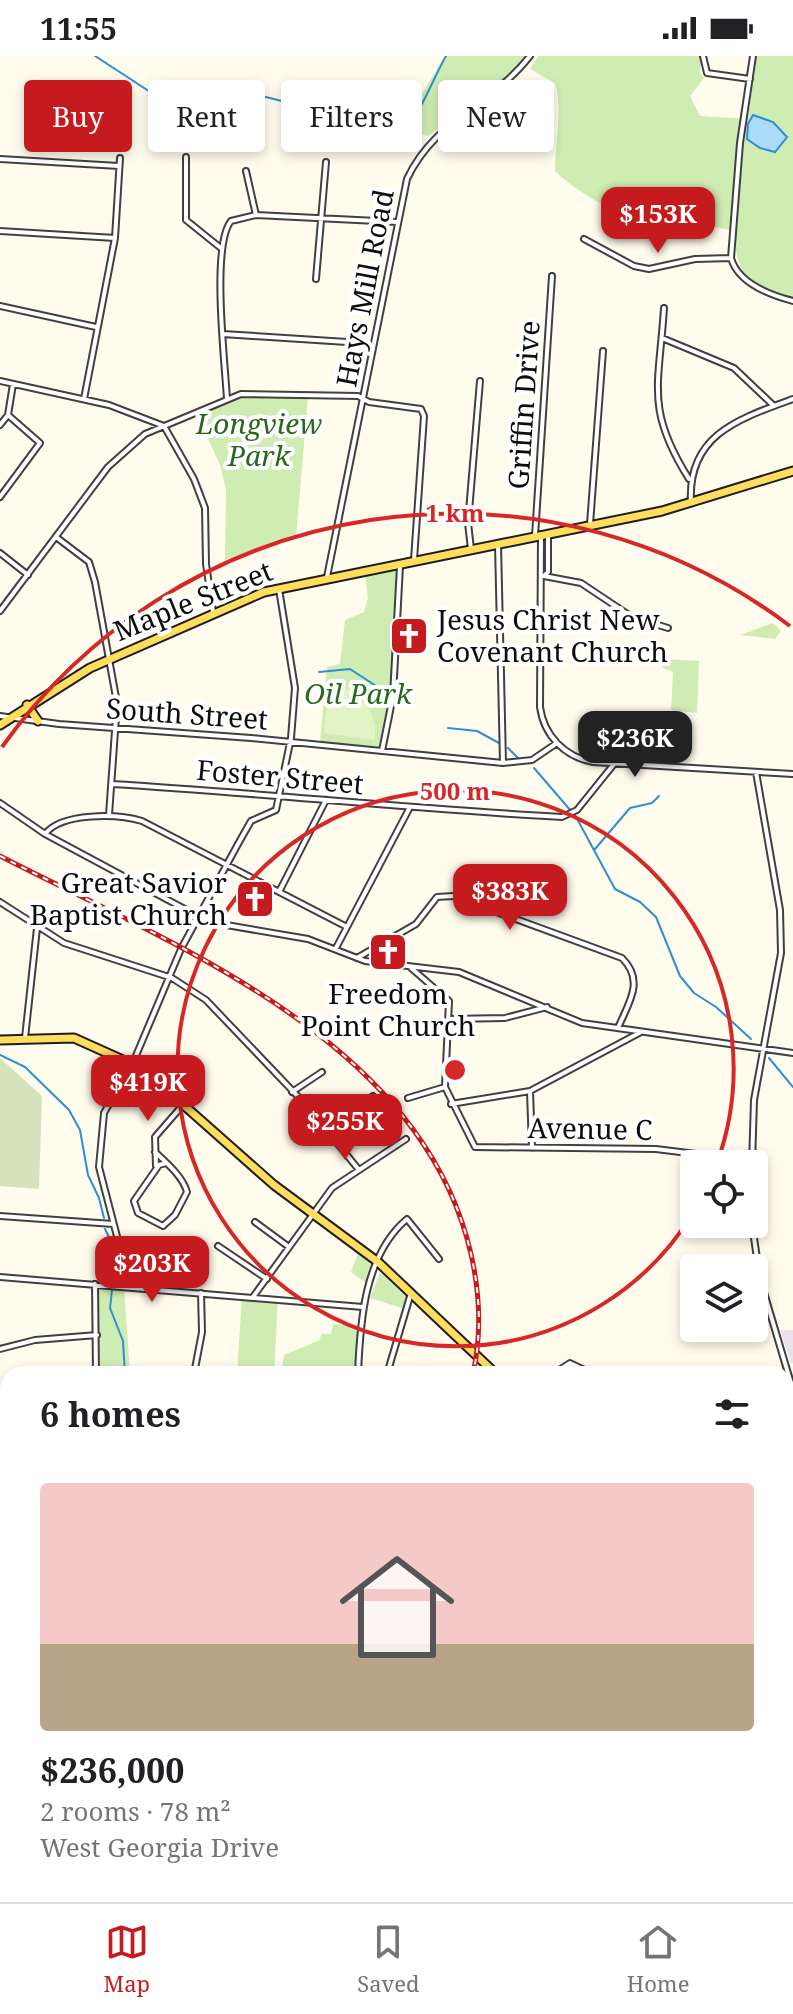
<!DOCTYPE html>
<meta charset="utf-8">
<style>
:root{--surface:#fff;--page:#f2f2f2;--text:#202124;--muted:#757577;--line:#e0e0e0;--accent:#c61b1e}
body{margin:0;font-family:"Noto Serif",serif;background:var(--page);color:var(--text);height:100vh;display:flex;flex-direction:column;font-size:30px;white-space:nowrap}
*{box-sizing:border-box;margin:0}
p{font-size:26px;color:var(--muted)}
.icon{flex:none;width:44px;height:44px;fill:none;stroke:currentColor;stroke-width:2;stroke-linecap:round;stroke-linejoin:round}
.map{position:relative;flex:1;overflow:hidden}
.sheet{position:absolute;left:0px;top:1310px;width:794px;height:536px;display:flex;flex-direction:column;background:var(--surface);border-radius:24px 24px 0 0;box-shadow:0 4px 12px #0003}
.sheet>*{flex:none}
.banner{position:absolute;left:24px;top:24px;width:746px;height:72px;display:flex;gap:16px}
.buttons{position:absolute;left:680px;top:1094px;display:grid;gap:16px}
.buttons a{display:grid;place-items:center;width:88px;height:88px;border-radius:8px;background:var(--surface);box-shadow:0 4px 12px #0003;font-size:40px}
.price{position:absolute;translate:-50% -68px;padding:0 18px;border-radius:16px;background:var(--accent);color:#fff;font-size:26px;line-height:52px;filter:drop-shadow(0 2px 4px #0008)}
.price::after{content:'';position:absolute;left:50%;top:48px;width:24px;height:18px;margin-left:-12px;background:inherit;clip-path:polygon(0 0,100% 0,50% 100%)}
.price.current{background:#222;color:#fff}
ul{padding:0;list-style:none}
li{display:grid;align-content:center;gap:16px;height:424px;padding:0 40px}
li+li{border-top:2px solid var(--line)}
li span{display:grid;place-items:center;height:248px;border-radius:8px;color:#555}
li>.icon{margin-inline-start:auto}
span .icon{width:144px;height:144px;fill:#fffc;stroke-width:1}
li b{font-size:34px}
h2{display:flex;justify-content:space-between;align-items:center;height:96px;padding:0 40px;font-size:34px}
.chip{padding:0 28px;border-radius:8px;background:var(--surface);box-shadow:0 4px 12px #0003;font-size:28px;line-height:72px}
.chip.current{background:var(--accent);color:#fff}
.status{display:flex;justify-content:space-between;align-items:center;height:56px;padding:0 40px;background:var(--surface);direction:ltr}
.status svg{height:22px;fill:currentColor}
.menu{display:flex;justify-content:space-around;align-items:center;height:112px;border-top:2px solid var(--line);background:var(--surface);font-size:22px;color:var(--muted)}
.menu a{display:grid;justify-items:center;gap:4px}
.menu .current{color:var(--accent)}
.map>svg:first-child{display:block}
.industrial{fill:#ebe0ec}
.green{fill:#cfecb3}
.cemetery{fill:#d5e2bc}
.pitch{fill:#e2f3c6}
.water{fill:#addbfa;stroke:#2f8ed7;stroke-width:2}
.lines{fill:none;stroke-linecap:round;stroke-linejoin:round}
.stream{stroke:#2f8ed7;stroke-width:2}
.minor-casing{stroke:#404040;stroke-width:8}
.major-casing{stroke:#1e1e1e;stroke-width:11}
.minor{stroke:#fff;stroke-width:4}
.major{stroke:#ffdd5d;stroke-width:7}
.rail-casing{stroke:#c61b1e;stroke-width:5}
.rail{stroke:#fff;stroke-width:2;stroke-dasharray:6;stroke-linecap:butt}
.ring{fill:none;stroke:#d62828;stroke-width:4}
.labels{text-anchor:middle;stroke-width:8;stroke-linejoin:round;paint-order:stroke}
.street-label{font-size:28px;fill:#0d0d0d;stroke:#fff}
.park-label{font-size:28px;font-style:italic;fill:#276919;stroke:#fff}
.poi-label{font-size:28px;fill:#0d0d0d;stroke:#fff;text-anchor:start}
.centre{fill:#d62828;stroke:#fff;stroke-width:4}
.ring-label{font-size:24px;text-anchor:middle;font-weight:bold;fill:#d62828;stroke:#fff;stroke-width:8;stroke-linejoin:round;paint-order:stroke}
</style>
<div class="status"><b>11:55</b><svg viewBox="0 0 49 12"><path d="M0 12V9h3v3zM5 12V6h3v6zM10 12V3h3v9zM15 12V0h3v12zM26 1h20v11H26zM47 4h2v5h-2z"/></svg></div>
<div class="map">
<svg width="793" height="1846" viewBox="0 0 793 1846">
<rect width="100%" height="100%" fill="#fffced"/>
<!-- industrial -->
<path class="industrial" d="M780,1274h13v33h-2z"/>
<!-- green -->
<path class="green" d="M445,0h84l-41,39 -60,41 -16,-6 -5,-12z
M538,0h164l-2,16 4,6 -14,18 10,20 48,3 8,-63h37v242c-43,-16 -58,-19 -58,-67l-49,-10 -12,13c-42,-15 -87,-32 -119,-63 0,-27 8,-65 0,-88l-25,-14z
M250,339l58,2 -12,140 -71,23 1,-71 -6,-24 -23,-51z
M397,514l-6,129 -10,48 -61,-5 7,-75 13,-3 5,-44 19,-8 4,-14 -3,-23z
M773,567l8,8 -6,8 -35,-4z
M663,603l36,2 -2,52 -26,-3 2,-38 -10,-4z
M358,1197l15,13 -6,18 -16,-12z
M380,1216l26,25 -4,11 -32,-10z
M95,1228l29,3 6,87h-34z
M242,1240l36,4 -4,74h-37z
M333,1268l27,2 -2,48h-77l3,-19 36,-15 1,-6h10z
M8,1374v114l-8,-7v-105z"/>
<!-- cemetery -->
<path class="cemetery" d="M0,1002l42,38 -3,93 -39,-3z
M0,1489l8,9v52l-8,-2z"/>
<!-- pitch -->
<path class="pitch" d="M329,630c30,-1 48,25 46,54l-51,-7z"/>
<!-- water -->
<path class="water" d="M753,59l20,7 14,15 -12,15 -15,-4 -13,-9 1,-15z
M0,1558l8,2v74h-8z
M0,1652l8,1v48h-8l3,-28z
M0,1709l8,1v128h26l-1,8h-33z
M314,1838h22l-5,8h-70l39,-2z"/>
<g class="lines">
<!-- stream -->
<path class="stream" d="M95,0l66,43 18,2 44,-7 43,3 51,13 67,27h13c16,-5 38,-63 49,-81
M319,616l31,-3 40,26
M448,672l29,3 22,12
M508,692l12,12
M534,712l37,43
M575,759l40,74 25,13 16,15 24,59 14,17 22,14 35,32
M595,793l35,-41 22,-5 7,-7
M0,999l25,12 44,43 11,20 8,45 11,23 5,20
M769,1002l24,29
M105,1173l8,16v35
M112,1234l-2,18 13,33 2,33
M231,1838l1,8
M448,1838l1,2"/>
<defs>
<path id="minor" d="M703,0l4,17 43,6
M753,0l-13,87 -9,115c7,25 39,37 62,43
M186,101v63l36,29
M0,103l119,7
M246,115l10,44
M0,175l115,7
M584,183l50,27 15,3 46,-10 36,-1
M316,223l10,-117
M0,250l96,21
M664,252c-5,78 -19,101 25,171
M223,278l124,8
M662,282l72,30 40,38
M0,325l109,24 55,21 30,53 11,29 1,56 7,48
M84,343l31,-161 5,-80
M227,343c-2,-36 -16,-153 4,-178l25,-6 141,7
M0,369l8,-10 5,-31
M0,441l40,-54 -32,-28
M691,447c-4,-68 47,-84 102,-104
M590,468l13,-173
M541,479l-1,172c4,29 25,50 53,55l200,12
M535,480l17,-260
M56,481l33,25 6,20 22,121 -8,112
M498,488l5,219
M471,493l-3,-26 12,-142
M0,497l28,22
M544,520l37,7 51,34 36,11
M544,520l4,-4v-38
M327,521l80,-398c28,-60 84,-73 123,-123
M0,555l108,-144 37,-33 96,-40 117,2 11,6 52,7 3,7 -10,144
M0,660l59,8 192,14 252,25 29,-3 25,-17
M382,695l11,-55 7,-130
M112,728c150,9 299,25 450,33l15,-7 37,-46
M0,747l45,31 164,88 99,17 57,22 94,11 123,51 211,30
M45,778c17,-22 73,-20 97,-13l203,105
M280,834l46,-90
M0,846l64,41 108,35 34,22 102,107 51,63
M336,892l73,-139
M357,902l59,-34 21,-27 16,-1 169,62c23,23 7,44 -4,70
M410,911l39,34 -4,86 30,60 181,2 96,12
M449,963l56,-1 42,-11
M25,982l12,-110
M530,1035l2,57
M292,1036l30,-20
M408,1042l37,-11
M451,1048l79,-13 111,-59
M327,1073l46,-33
M155,1096c12,11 28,25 32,40l-12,23 -12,11 -25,-13 -4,-12 25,-36 7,-2
M752,1108l2,-64 27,-147 -1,-43 -24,-138
M156,1110l-1,-29 27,-31
M0,1160l113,8
M255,1166l34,25
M752,1168l8,55 33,111
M218,1190l49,33
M0,1221l363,30
M95,1228l1,90
M120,1231v-39l-21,-81 5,-54 31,-55 46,-109 57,-105 13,-23 25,-11 15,-72 4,-50 -16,-99
M253,1241l79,-109 74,-49
M0,1293l35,-9 62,-5
M194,1318l8,-42 -1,-39
M358,1318c2,-51 6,-119 49,-155l32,40
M387,1318l24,-81
M553,1318l17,-11 23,11
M0,1376l8,-2
M786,1419l7,-43
M0,1484l8,9
M0,1645h8
M786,1702h7
M786,1770h7
M570,1838l2,8
M701,1838l22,7 32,-7
M177,1846l1,-8
M507,1846l1,-8"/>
<path id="major" d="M27,649l11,16
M0,669l90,-57 174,-76 398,-81 131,-40
M0,984l74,-2 69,31 131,116 104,77 118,112
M786,1508l7,3
M771,1838l3,8"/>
</defs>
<!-- minor casing -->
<use href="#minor" class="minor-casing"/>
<!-- major casing -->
<use href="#major" class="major-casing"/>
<!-- minor -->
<use href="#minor" class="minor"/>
<!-- major -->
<use href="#major" class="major"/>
<defs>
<path id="rail" d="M0,800c175,90 422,184 471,398 9,40 11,79 2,120
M378,1838l3,8"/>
</defs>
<!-- rail casing -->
<use href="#rail" class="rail-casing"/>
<!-- rail -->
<use href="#rail" class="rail"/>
</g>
<!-- distance rings -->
<g class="ring">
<path d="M693 1157A278 278 0 1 1 717 1107"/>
<path d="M2 691A556 556 0 0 1 790 570"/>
</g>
<!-- icons -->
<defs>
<symbol id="church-square" viewBox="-11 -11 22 22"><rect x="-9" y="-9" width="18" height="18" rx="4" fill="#c61b1e" stroke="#fff"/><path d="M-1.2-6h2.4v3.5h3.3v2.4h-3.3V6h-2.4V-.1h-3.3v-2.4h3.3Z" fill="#fff"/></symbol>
</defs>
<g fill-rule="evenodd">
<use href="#church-square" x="387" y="558" width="44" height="44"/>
<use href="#church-square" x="233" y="821" width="44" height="44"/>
<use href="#church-square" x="366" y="874" width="44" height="44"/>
</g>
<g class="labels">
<!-- street labels -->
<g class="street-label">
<text transform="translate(365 232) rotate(-79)" y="10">Hays Mill Road</text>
<text transform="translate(524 349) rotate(-86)" y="10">Griffin Drive</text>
<text transform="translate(193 545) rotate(-22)" y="10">Maple Street</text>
<text transform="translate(187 658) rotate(4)" y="10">South Street</text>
<text transform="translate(280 721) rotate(5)" y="10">Foster Street</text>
<text transform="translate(590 1073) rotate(1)" y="10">Avenue C</text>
</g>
<!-- park labels -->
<g class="park-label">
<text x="259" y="378">Longview<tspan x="259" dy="32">Park</tspan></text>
<text x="358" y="648">Oil Park</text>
</g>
<!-- poi labels -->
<g class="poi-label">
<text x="437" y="574">Jesus Christ New<tspan x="437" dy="32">Covenant Church</tspan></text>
<text x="227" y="837" text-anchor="end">Great Savior<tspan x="227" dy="32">Baptist Church</tspan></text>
<text x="388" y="948" text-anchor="middle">Freedom<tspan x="388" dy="32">Point Church</tspan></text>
</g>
</g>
<circle cx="455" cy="1014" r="12" class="centre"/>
<g class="ring-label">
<text x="455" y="466">1 km</text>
<text x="455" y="744">500 m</text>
</g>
</svg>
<div class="buttons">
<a><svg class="icon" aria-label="locate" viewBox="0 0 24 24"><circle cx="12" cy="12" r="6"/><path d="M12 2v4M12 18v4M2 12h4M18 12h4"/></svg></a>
<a><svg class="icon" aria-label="layers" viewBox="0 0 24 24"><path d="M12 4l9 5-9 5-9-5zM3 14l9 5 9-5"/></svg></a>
</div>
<b class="price" style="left:658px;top:199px">$153K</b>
<b class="price current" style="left:635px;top:723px">$236K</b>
<b class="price" style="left:510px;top:876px">$383K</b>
<b class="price" style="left:148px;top:1067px">$419K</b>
<b class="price" style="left:345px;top:1106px">$255K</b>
<b class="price" style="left:152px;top:1248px">$203K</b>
<div class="banner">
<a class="chip current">Buy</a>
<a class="chip">Rent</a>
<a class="chip">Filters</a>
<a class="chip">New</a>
</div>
<section class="sheet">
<h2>6 homes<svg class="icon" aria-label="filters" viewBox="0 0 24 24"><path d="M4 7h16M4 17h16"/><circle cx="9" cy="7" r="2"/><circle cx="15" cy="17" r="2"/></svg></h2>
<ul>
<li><span style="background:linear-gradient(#f6c9c9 65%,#b9a48a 0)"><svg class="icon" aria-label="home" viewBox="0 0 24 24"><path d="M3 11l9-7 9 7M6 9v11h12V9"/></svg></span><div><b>$236,000</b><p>2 rooms · 78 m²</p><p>West Georgia Drive</p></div></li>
</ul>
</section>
</div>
<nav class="menu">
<a class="current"><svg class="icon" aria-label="map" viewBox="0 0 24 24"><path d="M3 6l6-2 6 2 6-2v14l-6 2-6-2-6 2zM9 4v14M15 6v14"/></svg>Map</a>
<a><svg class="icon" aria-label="saved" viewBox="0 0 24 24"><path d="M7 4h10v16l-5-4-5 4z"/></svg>Saved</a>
<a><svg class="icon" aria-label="home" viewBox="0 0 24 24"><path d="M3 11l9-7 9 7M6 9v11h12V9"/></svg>Home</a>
</nav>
